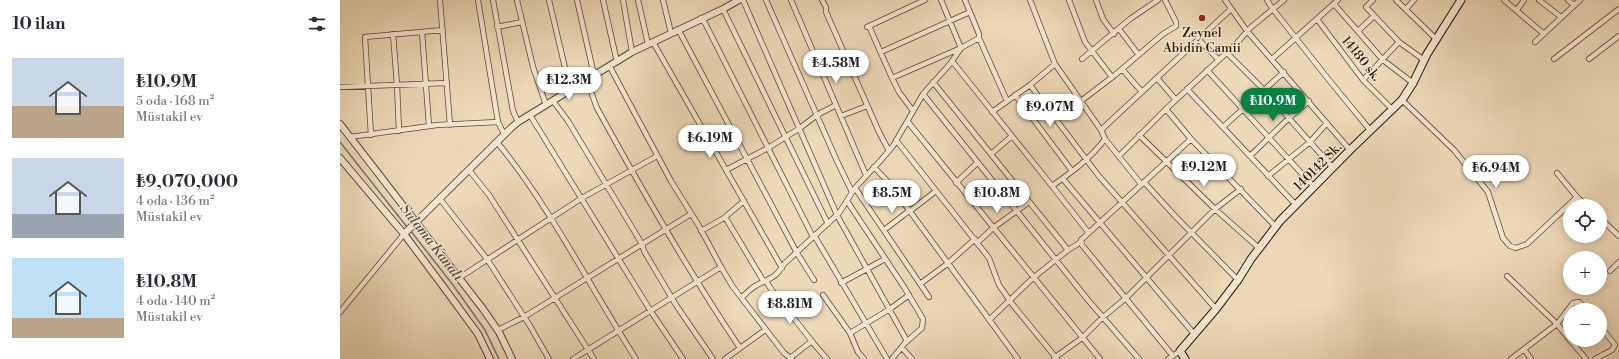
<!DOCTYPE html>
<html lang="tr">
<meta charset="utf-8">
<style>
:root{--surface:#fff;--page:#f7f7f7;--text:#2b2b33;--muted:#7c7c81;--accent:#0b8043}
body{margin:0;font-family:"Libre Bodoni",serif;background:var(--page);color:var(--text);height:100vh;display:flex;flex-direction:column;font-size:15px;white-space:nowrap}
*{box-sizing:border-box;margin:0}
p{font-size:13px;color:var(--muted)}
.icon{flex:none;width:22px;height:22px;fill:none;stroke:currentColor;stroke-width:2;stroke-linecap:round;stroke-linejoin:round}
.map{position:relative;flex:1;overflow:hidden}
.sheet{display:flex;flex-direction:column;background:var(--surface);width:340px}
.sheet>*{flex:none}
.controls{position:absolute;left:1223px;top:199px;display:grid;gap:8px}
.controls a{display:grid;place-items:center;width:44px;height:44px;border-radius:50%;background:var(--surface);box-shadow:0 2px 10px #0003;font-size:20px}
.price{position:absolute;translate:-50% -34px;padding:0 9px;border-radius:14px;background:#fff;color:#222;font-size:13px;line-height:26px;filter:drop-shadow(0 1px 2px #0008)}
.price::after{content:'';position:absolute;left:50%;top:24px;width:12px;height:9px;margin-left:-6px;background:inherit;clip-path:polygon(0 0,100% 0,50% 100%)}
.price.active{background:var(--accent);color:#fff}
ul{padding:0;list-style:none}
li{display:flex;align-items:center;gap:12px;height:100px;padding:0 12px}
li span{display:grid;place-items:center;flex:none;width:112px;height:80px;border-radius:0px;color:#555}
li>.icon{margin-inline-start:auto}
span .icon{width:48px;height:48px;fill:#fffc;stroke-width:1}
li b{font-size:17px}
h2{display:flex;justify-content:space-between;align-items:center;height:48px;padding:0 12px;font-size:17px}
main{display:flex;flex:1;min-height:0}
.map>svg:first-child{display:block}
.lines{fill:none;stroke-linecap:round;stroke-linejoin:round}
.stream{stroke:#717872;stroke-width:1.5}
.minor-casing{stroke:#5e4734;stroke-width:6}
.tertiary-casing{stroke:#5e4734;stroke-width:8}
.secondary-casing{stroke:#2e1709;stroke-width:9}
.minor{stroke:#f3e6d0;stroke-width:4.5}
.tertiary{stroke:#f3e6d0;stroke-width:6}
.secondary{stroke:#f3e6d0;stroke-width:7}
.poi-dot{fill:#8f2418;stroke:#f3e6d0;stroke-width:1.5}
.labels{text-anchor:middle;stroke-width:3;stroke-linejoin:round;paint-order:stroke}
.poi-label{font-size:13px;fill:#2e1709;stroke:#f3e6d0}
.street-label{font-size:13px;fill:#2e1709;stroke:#f3e6d0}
.water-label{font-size:14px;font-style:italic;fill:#554f46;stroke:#f3e6d0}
</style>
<main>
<section class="sheet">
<h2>10 ilan<svg class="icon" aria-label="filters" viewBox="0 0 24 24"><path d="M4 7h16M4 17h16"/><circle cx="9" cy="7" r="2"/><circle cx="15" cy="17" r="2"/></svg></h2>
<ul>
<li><span style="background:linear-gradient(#c9d6e8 60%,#b9a48a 0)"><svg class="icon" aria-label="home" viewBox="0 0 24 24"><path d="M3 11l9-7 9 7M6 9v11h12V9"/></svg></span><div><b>₺10.9M</b><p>5 oda · 168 m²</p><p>Müstakil ev</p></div></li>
<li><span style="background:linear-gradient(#c9d6e8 70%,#9aa5b1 0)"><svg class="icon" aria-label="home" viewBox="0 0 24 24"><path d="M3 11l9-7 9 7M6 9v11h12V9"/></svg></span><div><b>₺9,070,000</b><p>4 oda · 136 m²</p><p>Müstakil ev</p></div></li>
<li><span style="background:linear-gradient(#bfe0f5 75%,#b9a48a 0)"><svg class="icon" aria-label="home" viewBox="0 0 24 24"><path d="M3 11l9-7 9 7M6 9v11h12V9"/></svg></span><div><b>₺10.8M</b><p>4 oda · 140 m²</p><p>Müstakil ev</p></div></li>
</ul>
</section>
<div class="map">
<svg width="1279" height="359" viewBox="0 0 1279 359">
<rect width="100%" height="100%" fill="#edd8b7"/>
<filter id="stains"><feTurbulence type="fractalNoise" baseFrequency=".005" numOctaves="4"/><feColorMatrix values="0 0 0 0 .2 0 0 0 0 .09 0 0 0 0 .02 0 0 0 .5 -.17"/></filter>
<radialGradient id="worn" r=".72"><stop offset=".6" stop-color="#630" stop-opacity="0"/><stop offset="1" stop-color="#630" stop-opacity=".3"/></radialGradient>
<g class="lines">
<!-- stream -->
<path class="stream" d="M0,142l67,85
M70,230l43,55 32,45 14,29"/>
<defs>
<path id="minor" d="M100,0l10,125
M138,0l20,122 6,12
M153,0l20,111 5,11
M177,0l16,67 13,38
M209,0l21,89
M237,0l17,75 -4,14 7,19c45,82 91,163 143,240
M263,0l14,62
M283,0l9,52
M298,0l10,44
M323,0l8,33
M403,0l94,215 70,126
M426,0l71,161 15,31
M451,0l75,175
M482,0l4,7v5l53,120 10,19
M625,0l14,34v4l28,63
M690,0l25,64 46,66 4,9 36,45
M729,0l16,42 27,35
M756,0l7,19 11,15
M885,0l22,31 103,119
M927,0l5,8 57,72 41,50
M1033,0l-7,7 33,35 25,18
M1056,0l40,39
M1164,0l40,34
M1199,0l22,17
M1228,0l6,5
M994,4l49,56 30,23
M383,9l105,215
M1066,9l8,-9
M1177,10l7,-10
M361,18l4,5 108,214
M977,19l46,61 29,29
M529,26l23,52 7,14 14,19
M157,27l25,-5
M527,27l58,-27
M338,29l119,224 17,27
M779,29l19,25
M1018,31l16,-15
M82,32l7,94
M53,34l4,51 2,46
M858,39l20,20
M313,42l129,226
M1195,42l45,-42
M541,52l89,-40
M886,52l38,38 69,78
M742,59l48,-40 28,-19
M932,59l66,-59
M1214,59l65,-50
M1249,59l30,-23
M612,61l100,125
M270,67l61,114 28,45 22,41 12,20 51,66 8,6
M782,69l20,23
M867,70l107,117
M552,78l69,-30 -20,-48
M817,78l18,21
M1023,80l36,-38
M593,82l135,168 13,-8
M690,85l68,90 118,134
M0,87l107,-4
M847,89l109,116
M583,94l165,206 51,59
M675,95l57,76
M1062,100l52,50 34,42 15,46 7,8 6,2 11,-4 50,-47
M213,101l15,20 74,123 2,7 32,54 37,54
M741,101l34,-26 48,-41 13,-8v-4l-11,-22
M652,112l38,-27 25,-21
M190,115l120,195 33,49
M501,116l26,-10
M568,122l192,237
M883,127l61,-55
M761,130l130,-121
M31,135l-6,-98 78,-7
M799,135l76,74 45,40
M10,137l87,-12 61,-3
M556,140l93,118 10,27 14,20 44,54
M157,142c54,66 93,145 139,217
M651,154l21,-18
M779,156l47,-47
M910,156l39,-38 20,-17
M534,167l16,17 128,175
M129,170l20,25 105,164
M386,170l42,-22 32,-20 17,-13 19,-10
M1217,173l20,24 10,9
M928,176l42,-34 17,-19
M723,179l132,156
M804,182l31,34 63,64
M616,183l21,-20
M515,188l74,109
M100,199l47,60 43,67 19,33
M507,201l57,86 19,32 -1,9 -17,15 -13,16
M570,211l26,-20
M385,217l39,65
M1260,218l19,18
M936,227l-85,-88 -25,-30 70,-65 14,-16 34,-28
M544,230l25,-19
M361,231l23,-13 20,-17
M748,232l-36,-46c20,-14 39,-28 53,-47
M474,235l73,124
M637,243l16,-15 36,-26
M1270,271l9,-9
M1167,276l50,48 13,16
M119,278l123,-80 75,-42
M426,281l5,8 43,55 13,15
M501,283l44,-24
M580,284l27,-20 28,-25
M483,295l27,38 8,19 6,7
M402,297c5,-4 9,-9 15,-12 14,-8 17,-5 27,-21l55,-51 16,-25 26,-28 12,-14 30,-52 27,-30 11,-16 18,-10
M0,312l64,-78
M649,320l44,-42 35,-28
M158,330l26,-13 167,-103
M510,333l40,-24 19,-14
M1230,340l16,19
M562,348l10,11
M1184,349l7,10
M833,356l-91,-111 -1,-5 110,-101
M450,358l22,-17
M714,358l28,-20 21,-21 23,-19 89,-89 26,-20
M233,359l148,-92
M385,359l40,-29
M828,359l12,-8
M1171,359l46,-35 16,-21 6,-1 8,8
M1255,359l17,-9 3,-5 -15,-19"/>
<path id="tertiary" d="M0,124l143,185 16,23 13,27
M0,158l64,76 41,55 33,45 12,25
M64,234l107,-106 7,-6 114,-70 91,-43 16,-9"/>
<path id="secondary" d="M845,359l-5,-8 36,-42 22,-29 13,-21 29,-38 70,-71 52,-50 11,-17 14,-29 34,-54"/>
</defs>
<!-- minor casing -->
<use href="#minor" class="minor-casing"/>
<!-- tertiary casing -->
<use href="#tertiary" class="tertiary-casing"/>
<!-- secondary casing -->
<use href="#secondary" class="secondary-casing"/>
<!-- minor -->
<use href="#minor" class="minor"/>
<!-- tertiary -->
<use href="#tertiary" class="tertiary"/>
<!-- secondary -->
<use href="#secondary" class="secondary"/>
</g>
<!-- markers -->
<circle class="poi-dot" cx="862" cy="18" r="4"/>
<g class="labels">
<!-- poi labels -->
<g class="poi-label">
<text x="862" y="37">Zeynel<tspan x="862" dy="15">Abidin Camii</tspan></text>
</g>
<!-- street labels -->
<g class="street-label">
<text transform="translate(1022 58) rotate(51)" y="5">14180 sk.</text>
<text transform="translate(977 166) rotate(-45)" y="5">140142 Sk.</text>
</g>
<!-- water labels -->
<g class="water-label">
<text transform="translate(92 242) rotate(52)" y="5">Sulama Kanalı</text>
</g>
</g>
<rect width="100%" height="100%" filter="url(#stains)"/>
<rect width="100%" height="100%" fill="url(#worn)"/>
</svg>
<div class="controls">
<a><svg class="icon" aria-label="locate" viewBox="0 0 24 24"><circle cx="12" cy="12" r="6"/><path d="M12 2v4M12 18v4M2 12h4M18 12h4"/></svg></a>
<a>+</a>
<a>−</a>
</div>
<b class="price" style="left:496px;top:84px">₺4.58M</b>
<b class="price" style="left:229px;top:101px">₺12.3M</b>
<b class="price active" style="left:933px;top:122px">₺10.9M</b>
<b class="price" style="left:710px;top:128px">₺9.07M</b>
<b class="price" style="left:370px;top:159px">₺6.19M</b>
<b class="price" style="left:864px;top:188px">₺9.12M</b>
<b class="price" style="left:1156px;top:189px">₺6.94M</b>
<b class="price" style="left:552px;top:214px">₺8.5M</b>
<b class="price" style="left:657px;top:214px">₺10.8M</b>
<b class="price" style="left:450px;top:325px">₺8.81M</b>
</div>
</main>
